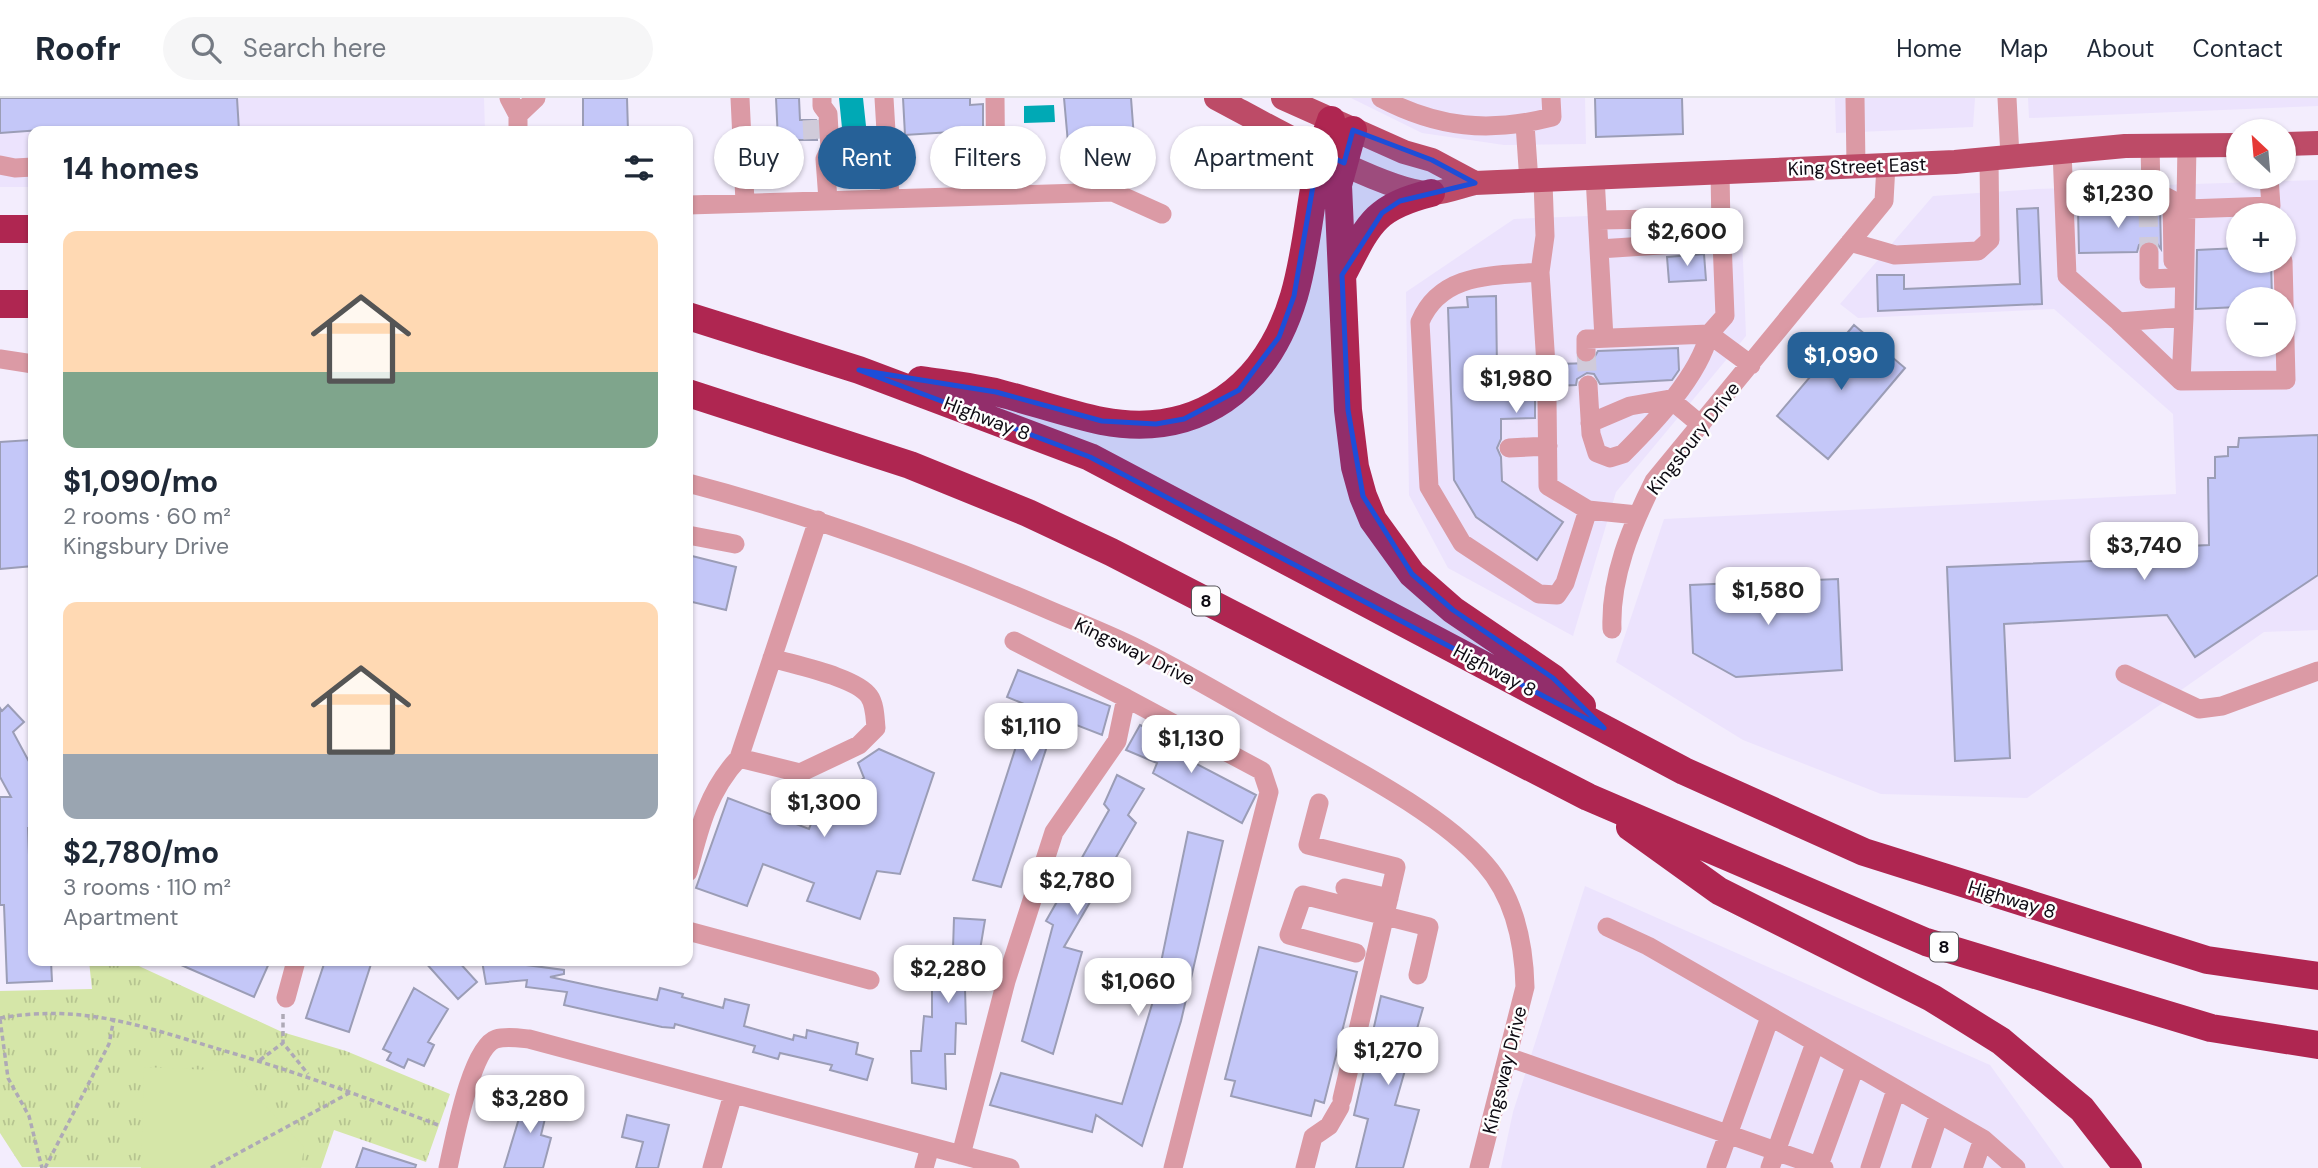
<!DOCTYPE html>
<meta charset="utf-8">
<style>
:root{--surface:#fff;--page:#f6f6f7;--text:#1f2937;--muted:#747a83;--line:#e0e1e3;--accent:#266198}
body{margin:0;font-family:"DM Sans",sans-serif;background:var(--page);color:var(--text);height:100vh;display:flex;flex-direction:column;font-size:26px;white-space:nowrap}
*{box-sizing:border-box;margin:0}
p{font-size:23px;color:var(--muted)}
.icon{flex:none;width:38px;height:38px;fill:none;stroke:currentColor;stroke-width:2;stroke-linecap:round;stroke-linejoin:round}
.map{position:relative;flex:1;overflow:hidden}
.details{position:absolute;left:28px;top:28px;width:665px;height:840px;display:flex;flex-direction:column;background:var(--surface);border-radius:14px;box-shadow:0 2px 5px #0004}
.details>*{flex:none}
.top-card{position:absolute;left:714px;top:28px;width:665px;height:63px;display:flex;gap:14px}
.needle{width:46px;rotate:334deg}
.controls{position:absolute;left:2226px;top:21px;display:grid;gap:14px}
.controls a{display:grid;place-items:center;width:70px;height:70px;border-radius:50%;background:var(--surface);box-shadow:0 2px 5px #0004;font-size:35px}
.price{position:absolute;translate:-50% -60px;padding:0 16px;border-radius:14px;background:#fff;color:#222;font-size:23px;line-height:46px;filter:drop-shadow(0 2px 4px #0008)}
.price::after{content:'';position:absolute;left:50%;top:42px;width:21px;height:16px;margin-left:-10px;background:inherit;clip-path:polygon(0 0,100% 0,50% 100%)}
.price.active{background:var(--accent);color:#fff}
ul{padding:0;list-style:none}
li{display:grid;align-content:center;gap:14px;height:371px;padding:0 35px}
li span{display:grid;place-items:center;height:217px;border-radius:14px;color:#555}
li>.icon{margin-inline-start:auto}
span .icon{width:126px;height:126px;fill:#fffc;stroke-width:1}
li b{font-size:30px}
h2{display:flex;justify-content:space-between;align-items:center;height:84px;padding:0 35px;font-size:30px}
.tag{padding:0 24px;border-radius:32px;background:var(--surface);box-shadow:0 2px 5px #0004;font-size:24px;line-height:63px}
.tag.active{background:var(--accent);color:#fff}
header{display:flex;align-items:center;gap:42px;box-sizing:border-box;height:98px;padding:0 35px;background:var(--surface);border-bottom:2px solid var(--line)}
header strong{font-size:33px}
nav{display:flex;gap:38px;margin-inline-start:auto;font-size:24px}
.search{width:490px;height:63px;background:var(--page);display:flex;align-items:center;gap:18px;box-sizing:border-box;padding:0 24px;border-radius:38px;color:var(--muted);font-size:26px}
.map>svg:first-child{display:block}
.built{fill:#ece3fd;fill-rule:evenodd}
.park{fill:url(#park-tufts)}
.garden{fill:#d5e6a8}
.water{fill:#00a9b5}
.building{fill:#c4c7f8;stroke:#9b9db6;stroke-width:2}
.lines{fill:none;stroke-linecap:round;stroke-linejoin:round}
.minor-tunnel{stroke:#d0cbda;stroke-width:19;stroke-dasharray:19 10;stroke-linecap:butt}
.path{stroke:#aea9b6;stroke-width:3.5;stroke-dasharray:5 3.5;stroke-linecap:butt}
.minor{stroke:#db9aa5;stroke-width:19}
.major{stroke:#bd4b67;stroke-width:24}
.highway{stroke:#af2651;stroke-width:28}
.marked{fill:#1d4ed8;fill-opacity:0.2;stroke:#1d4ed8;stroke-width:5;stroke-linejoin:round}
.labels{text-anchor:middle;stroke-width:5;stroke-linejoin:round;paint-order:stroke}
.shield{fill:#fefefe;stroke:#555359;stroke-width:2}
.shield-label{font-size:18px;font-weight:bold;fill:#0d0a12}
.street-label{font-size:19px;fill:#0d0a12;stroke:#fefefe}
</style>
<header>
<strong>Roofr</strong>
<div class="search"><svg class="icon" aria-label="search" viewBox="0 0 24 24"><circle cx="10" cy="10" r="6"/><path d="M15 15l6 6"/></svg>Search here</div>
<nav><a>Home</a><a>Map</a><a>About</a><a>Contact</a></nav>
</header>
<div class="map">
<svg width="2318" height="1070" viewBox="0 0 2318 1070">
<defs>
<pattern id="park-tufts" width="24" height="20" patternUnits="userSpaceOnUse" patternTransform="scale(1.75)"><rect width="24" height="20" fill="#d5e6a8"/><path d="M3 7l-1-3M5 7V3M7 7l1-3M15 17l-1-3M17 17v-4M19 17l1-3" fill="none" stroke="#b6c490"/></pattern>
</defs>
<rect width="100%" height="100%" fill="#f3edfd"/>
<!-- built -->
<path class="built" d="M0,0h484l1,33h-452v56h-33z
M1351,0h234l1,46 -82,1 -82,-12z
M1835,0h140l-2,29 -137,6z
M2028,0h290v8l-289,12z
M2318,82v450l-54,2 -237,166 -146,-4 -138,-54 -127,-78 48,-143 512,-25 -3,-80 -119,-105 -196,9 -18,-14 93,-108 103,-7zM2238,117h46v46h-46zM2238,201h46v46h-46z
M1741,112l5,126 -130,156 -43,144 -125,-68 -39,-73 -3,-203 108,-73z
M1585,788l405,179 74,103h-563l12,-56z"/>
<!-- park -->
<path class="park" d="M89,863h39l154,71 64,19 104,43 -24,68 -92,-32 -13,38 -299,-1 -22,-34v-142l92,-2z"/>
<!-- garden -->
<path class="garden" d="M144,969l89,4 71,76 -3,21h-160z"/>
<!-- water -->
<path class="water" d="M839,0h24l3,28 -24,2z
M1054,7l1,17 -31,1v-17z"/>
<!-- building -->
<path class="building" d="M0,0h237l2,33 -198,-1 -41,3z
M583,0h44l1,33h-45z
M776,0h23l1,22h16l1,20h-39z
M903,0h67v7l13,-1v26l-78,5z
M1064,0h67l3,40 -66,5z
M1595,0h87l1,36 -87,3z
M2038,110l4,96 -164,7 -1,-36h27v14l116,-5 -3,-75z
M2160,110l1,41 -5,-7 -8,-2 -9,5 -2,7 -58,1 -1,-43z
M2238,150v13h33l1,38h-34v8l-42,2 1,-59z
M1704,156l2,26 -37,2 -2,-25z
M1496,198l1,73 37,-3 6,10 7,1 10,-6 1,-7 33,-1 7,-12 80,-3 1,22 -7,10 -72,4 -6,-10 -7,-1 -10,6 -1,6 -21,1v5l-7,-4 -8,2 -5,9v20l-34,1v20l-4,9 4,9 1,24 61,41 -26,38 -61,-43 -22,-37 -6,-172 20,-1 -1,-10z
M1854,227l51,43 -77,91 -51,-43z
M2318,337v140l-123,82 -28,-42 -163,9 6,134 -55,3 -8,-194 243,-10 -1,-11 20,-1 -1,-67h7v-21l13,-1v-9h10l1,-9z
M30,342l3,126 -33,3v-127z
M688,457l48,12 -10,43 -38,-9z
M1838,481l4,91 -106,7 -43,-24 -3,-68z
M1018,572l92,36 -8,29 -46,-18 -1,5 -4,-2 -6,14 5,3 -49,150 -28,-7 56,-174 -22,-9z
M8,607l16,17 -11,10 20,37v59h-5l2,54h3v79h18l1,20 -45,2 -3,-78h-4v-108h11l-11,-20v-69l2,3z
M1140,627l32,15 -4,9 88,46 -14,28 -89,-50 4,-10 -31,-13z
M879,651l55,24 -34,101 -23,-3 -17,48 -53,-18 7,-18 -51,-19 -16,42 -51,-18 32,-90 81,31 7,-18 48,-33 -6,-15z
M1117,677l27,14 -16,26 8,8 -72,124 18,5 -29,102 -31,-13 31,-116 -7,-4 63,-111 -5,-6z
M1188,734l35,9 -42,180 -39,125 -46,-31 -4,17 -102,-27 11,-32 121,31 31,-103z
M954,820l31,2 -6,36h-6l-2,34 -6,-2 1,36 -10,-1 -1,31h-10l1,35 -34,-6 -1,-32h10l3,-35 8,1v-33l11,-1 -1,-31 11,-3z
M1259,849l98,25 -33,131 -9,-3 -4,16 -80,-20 4,-15 -10,-2z
M172,863h98l-16,36z
M325,863h47l-23,71 -43,-14z
M424,863h34l19,21 -19,17z
M482,863h36l1,3 45,6v4l-14,3 107,23 3,-12 23,6 -1,3 41,11 2,-9 24,6 -5,21 49,14 1,-5 12,3 1,-8 51,13 -2,11 17,5 -6,21 -37,-10 2,-5 -52,-12 -2,6 -25,-7 2,-6 -80,-22 -1,4 -12,-1 -98,-22 3,-13 -41,-5 1,-7 -41,4z
M414,890l34,21 -20,33 6,3 -10,21 -16,-7 -4,9 -17,-8 4,-7 -8,-4z
M1381,898l42,12 -28,97 24,5 -16,58h-47l12,-49 -14,-4z
M527,994l23,6 -9,37 10,3 -8,30h-39z
M627,1017l42,10 -11,43h-22l7,-26 -21,-5z
M363,1050l53,17 -1,3h-59z"/>
<g class="lines">
<!-- minor-tunnel -->
<path class="minor-tunnel" d="M812,22l1,20
M2148,110l1,44
M1586,254l2,33
M1546,267l1,34"/>
<!-- path -->
<path class="path" d="M283,916v29l25,31
M0,920c81,-14 139,7 215,30 76,22 149,49 223,77
M0,921l8,59 21,38 13,52
M260,962l23,-17
M45,1070l64,-124 5,-26
M211,1070l140,-76"/>
<!-- minor -->
<path class="minor" d="M509,0l9,17v16
M740,0l5,104
M822,0v8l6,8 2,35 -5,10 3,41
M884,0l6,100
M995,0l1,97
M1381,0c57,30 108,35 171,19l-1,-19
M1855,0l1,68
M2007,0l3,59
M518,17l18,-17
M1525,26l4,58
M2187,47l-3,172 -65,5 62,59 105,-1 -3,-119
M2150,48l1,43 21,11 1,61
M2062,53l5,125 52,46
M0,67l15,3 18,-1
M1720,73l1,59
M1595,79l4,72 123,-8 3,75 -16,18 42,31
M1543,84l2,54 -5,36 6,93
M688,107l425,-13 49,22
M2187,111l84,-3 -2,-29
M1598,122l123,-2
M1850,144l45,13 83,-4 12,-11 -1,-81
M1599,151l5,89
M2149,154v27l24,-1
M1540,174c-46,4 -99,0 -120,50l9,165 33,56 77,51 18,1 8,-12 23,-73
M1586,254v-13l123,-5c-10,42 -55,89 -86,120l-13,4 -13,-5 -6,-19 -3,-49
M0,261l33,5
M2181,283l3,-64
M1547,301l1,87 40,24 49,5
M1590,325l40,-17 40,-7 31,26
M1509,350l39,-2
M688,385c122,32 239,74 354,124 34,15 70,28 102,45 52,26 102,57 153,85 57,32 146,78 188,127 30,34 39,80 40,123l-46,181
M688,437l47,9
M1612,531c-2,-52 19,-102 42,-148l230,-280 2,-36
M1014,543l112,57
M2125,576l74,35 23,-3 96,-35
M739,660l61,15 59,-28 17,-17c-1,-10 -1,-24 -7,-32 -13,-19 -75,-31 -97,-38
M1319,705l-11,42 88,22 -54,232
M688,774c11,-43 20,-81 51,-114l79,-238
M1345,790l44,10
M1607,829l41,19 335,193 33,29
M688,833l182,49
M1356,855l-67,-18 14,-40 126,32 -11,48
M286,900l10,-37
M1508,959l316,111
M961,1057l45,-174 48,-149 63,-91 9,-43 136,73 7,21 -96,376
M448,1070c6,-26 23,-121 48,-129 10,-3 23,-1 33,0l481,129
M712,1070l21,-74
M924,1070l6,-21
M1305,1070l8,-31 16,-11 11,-19
M1716,1070l54,-151
M1770,1070l45,-125
M1818,1070l37,-102
M1870,1070l26,-78
M1921,1070l18,-54
M1973,1070l10,-29"/>
<!-- major -->
<path class="major" d="M1216,0c44,23 174,98 217,95 14,-1 29,-7 42,-10l480,-21 170,-16 113,-1
M1283,0l121,54 28,8 43,23
M2284,46l34,-1"/>
<!-- highway -->
<path class="highway" d="M1353,32l-15,55 10,225 7,57 8,29 10,24 39,54 41,36 100,68 29,28
M0,131h33
M1344,174c25,-49 31,-65 87,-79
M0,206h33
M688,218l171,54 231,87 594,314 180,81 343,108 111,16
M921,282c26,4 53,7 78,13 35,9 69,21 103,28 96,18 165,-34 192,-125 17,-58 16,-119 37,-176
M688,295l222,72 118,48 83,39 477,245 338,145 285,86 107,17
M1630,729l89,64 213,107 69,43 81,68 46,59"/>
</g>
<!-- marked area -->
<path class="marked" d="M1353,32l79,30 43,23 -75,18 -18,12 -40,62 6,135 15,86 49,78 41,36 100,68 51,50 -514,-271 -231,-87 137,22 106,29 54,3 28,-5 55,-29 40,-53 15,-41 25,-145 25,12z"/>
<g class="labels">
<!-- shield labels -->
<g class="shield">
<rect x="1192" y="488.5" width="28" height="29" rx="5"/>
<rect x="1930" y="834.5" width="28" height="29" rx="5"/>
</g>
<g class="shield-label">
<text x="1206" y="509">8</text>
<text x="1944" y="855">8</text>
</g>
<!-- street labels -->
<g class="street-label">
<text transform="translate(1857 68) rotate(-2)" y="7">King Street East</text>
<text transform="translate(987 320) rotate(21)" y="7">Highway 8</text>
<text transform="translate(1693 340) rotate(-52)" y="7">Kingsbury Drive</text>
<text transform="translate(1135 553) rotate(26)" y="7">Kingsway Drive</text>
<text transform="translate(1495 572) rotate(28)" y="7">Highway 8</text>
<text transform="translate(2012 801) rotate(17)" y="7">Highway 8</text>
<text transform="translate(1504 972) rotate(-76)" y="7">Kingsway Drive</text>
</g>
</g>
</svg>
<div class="controls">
<a><svg class="needle" viewBox="-14 -14 28 28"><path d="M0-13l5 13h-10z" fill="#e53935"/><path d="M0 13l5-13h-10z" fill="#747a83"/></svg></a>
<a>+</a>
<a>−</a>
</div>
<b class="price" style="left:2118px;top:132px">$1,230</b>
<b class="price" style="left:1687px;top:170px">$2,600</b>
<b class="price active" style="left:1841px;top:294px">$1,090</b>
<b class="price" style="left:1516px;top:317px">$1,980</b>
<b class="price" style="left:2144px;top:484px">$3,740</b>
<b class="price" style="left:1768px;top:529px">$1,580</b>
<b class="price" style="left:1031px;top:665px">$1,110</b>
<b class="price" style="left:1191px;top:677px">$1,130</b>
<b class="price" style="left:824px;top:741px">$1,300</b>
<b class="price" style="left:1077px;top:819px">$2,780</b>
<b class="price" style="left:948px;top:907px">$2,280</b>
<b class="price" style="left:1138px;top:920px">$1,060</b>
<b class="price" style="left:1388px;top:989px">$1,270</b>
<b class="price" style="left:530px;top:1037px">$3,280</b>
<div class="top-card">
<a class="tag">Buy</a>
<a class="tag active">Rent</a>
<a class="tag">Filters</a>
<a class="tag">New</a>
<a class="tag">Apartment</a>
</div>
<section class="details">
<h2>14 homes<svg class="icon" aria-label="filters" viewBox="0 0 24 24"><path d="M4 7h16M4 17h16"/><circle cx="9" cy="7" r="2"/><circle cx="15" cy="17" r="2"/></svg></h2>
<ul>
<li><span style="background:linear-gradient(#ffd9b3 65%,#7fa58c 0)"><svg class="icon" aria-label="home" viewBox="0 0 24 24"><path d="M3 11l9-7 9 7M6 9v11h12V9"/></svg></span><div><b>$1,090/mo</b><p>2 rooms · 60 m²</p><p>Kingsbury Drive</p></div></li>
<li><span style="background:linear-gradient(#ffd9b3 70%,#9aa5b1 0)"><svg class="icon" aria-label="home" viewBox="0 0 24 24"><path d="M3 11l9-7 9 7M6 9v11h12V9"/></svg></span><div><b>$2,780/mo</b><p>3 rooms · 110 m²</p><p>Apartment</p></div></li>
</ul>
</section>
</div>
